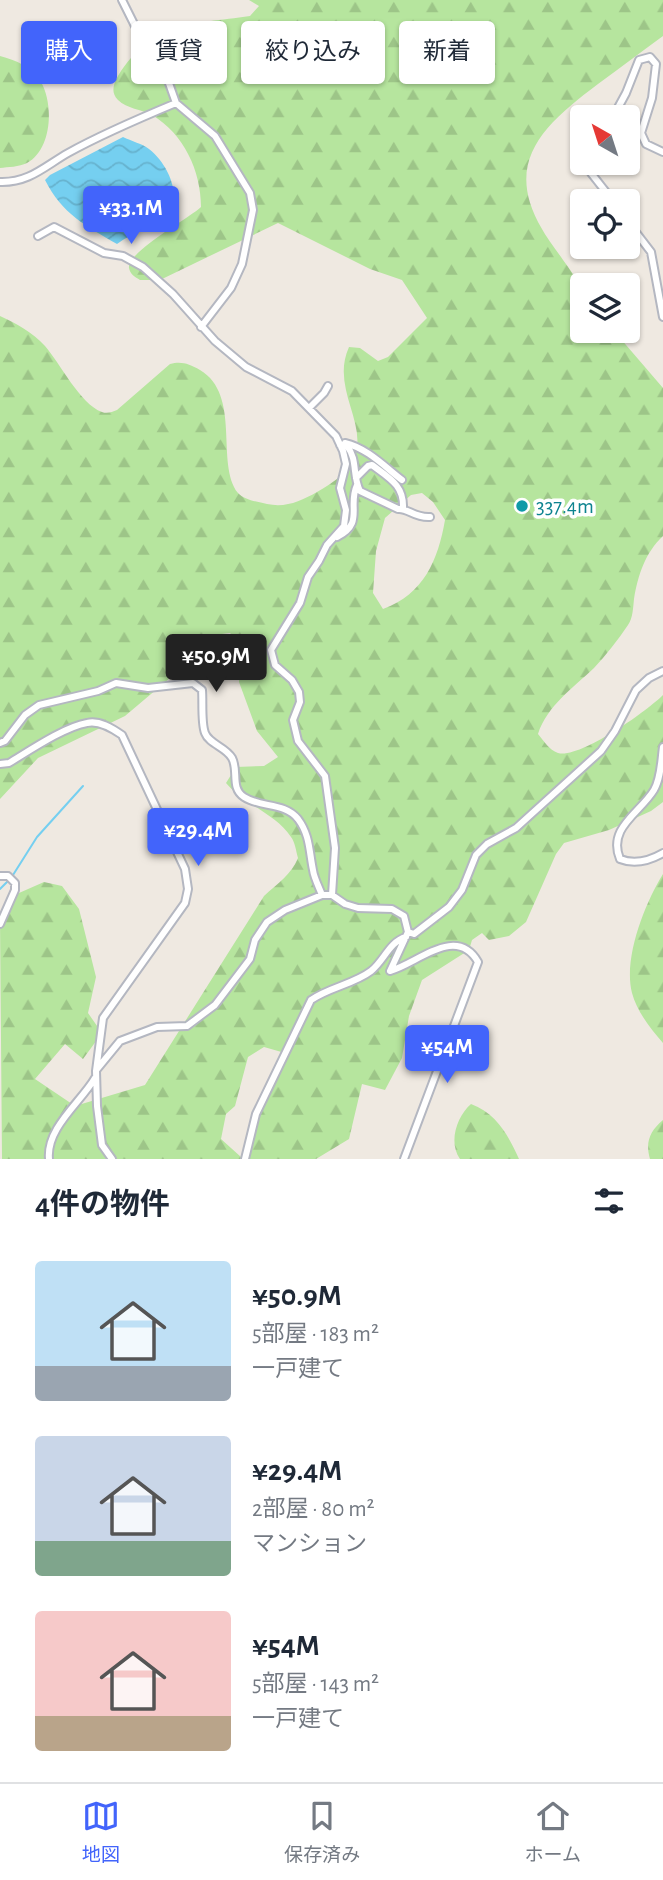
<!DOCTYPE html>
<html lang="ja">
<meta charset="utf-8">
<style>
:root{--surface:#fff;--page:#f6f6f7;--text:#1f2937;--muted:#747a83;--line:#e0e1e3;--accent:#4264fb}
body{margin:0;font-family:"Alegreya Sans","Noto Sans JP",sans-serif;background:var(--page);color:var(--text);height:100vh;display:flex;flex-direction:column;font-size:26px;white-space:nowrap}
*{box-sizing:border-box;margin:0}
p{font-size:23px;color:var(--muted)}
.icon{flex:none;width:38px;height:38px;fill:none;stroke:currentColor;stroke-width:2;stroke-linecap:round;stroke-linejoin:round}
.map{position:relative;height:1159px;overflow:hidden}
.side{display:flex;flex-direction:column;background:var(--surface);flex:1}
.side>*{flex:none}
.top-card{position:absolute;left:21px;top:21px;width:621px;height:63px;display:flex;gap:14px}
.needle{width:46px;rotate:321deg}
.controls{position:absolute;left:570px;top:105px;display:grid;gap:14px}
.controls a{display:grid;place-items:center;width:70px;height:70px;border-radius:7px;background:var(--surface);box-shadow:0 2px 5px #0004;font-size:35px}
.price{position:absolute;translate:-50% -60px;padding:0 16px;border-radius:7px;background:var(--accent);color:#fff;font-size:23px;line-height:46px;filter:drop-shadow(0 2px 4px #0008)}
.price::after{content:'';position:absolute;left:50%;top:42px;width:21px;height:16px;margin-left:-10px;background:inherit;clip-path:polygon(0 0,100% 0,50% 100%)}
.price.current{background:#222;color:#fff}
ul{padding:0;list-style:none}
li{display:flex;align-items:center;gap:21px;height:175px;padding:0 35px}
li span{display:grid;place-items:center;flex:none;width:196px;height:140px;border-radius:7px;color:#555}
li>.icon{margin-inline-start:auto}
span .icon{width:84px;height:84px;fill:#fffc;stroke-width:1}
li b{font-size:30px}
h2{display:flex;justify-content:space-between;align-items:center;height:84px;padding:0 35px;font-size:30px}
.tag{padding:0 24px;border-radius:7px;background:var(--surface);box-shadow:0 2px 5px #0004;font-size:24px;line-height:63px}
.tag.current{background:var(--accent);color:#fff}
.tabs{display:flex;justify-content:space-around;align-items:center;height:98px;border-top:2px solid var(--line);background:var(--surface);font-size:19px;color:var(--muted)}
.tabs a{display:grid;justify-items:center;gap:4px}
.tabs .current{color:var(--accent)}
.map>svg:first-child{display:block}
.forest{fill:url(#forest-firs);fill-rule:evenodd}
.water{fill:url(#water-waves)}
.lines{fill:none;stroke-linecap:round;stroke-linejoin:round}
.stream{stroke:#75cff0;stroke-width:2}
.street-casing{stroke:#b4b7c1;stroke-width:10}
.street{stroke:#fff;stroke-width:6}
.culture-dot{fill:#0f9aa8;stroke:#fff;stroke-width:2.5}
.labels{text-anchor:middle;stroke-width:7;stroke-linejoin:round;paint-order:stroke}
.culture-label{font-size:21px;fill:#0d838f;stroke:#fff;text-anchor:start}
</style>
<div class="map">
<svg width="663" height="1159" viewBox="0 0 663 1159">
<defs>
<pattern id="forest-firs" width="22" height="20" patternUnits="userSpaceOnUse" patternTransform="scale(1.75)"><rect width="22" height="20" fill="#b6e59e"/><path d="M5 1l3.5 6h-7zM16 11l3.5 6h-7z" fill="#9dc588"/></pattern>
<pattern id="water-waves" width="16" height="10" patternUnits="userSpaceOnUse" patternTransform="scale(1.75)"><rect width="16" height="10" fill="#75cff0"/><path d="M0 5q4-4 8 0t8 0" fill="none" stroke="#66b2ce"/></pattern>
</defs>
<rect width="100%" height="100%" fill="#efe9e1"/>
<!-- forest -->
<path class="forest" d="M249,0h414v36c-22,16 -43,32 -65,48 -53,40 -96,77 -56,145 8,15 38,51 41,64 2,11 0,26 0,38h31l49,57v148c-18,17 -25,39 -29,63 -1,9 -1,19 -6,26 -10,15 -22,30 -34,43 -21,20 -47,38 -56,66 6,7 11,16 20,19 22,6 89,-42 105,-58v107l-12,9 -42,19 -45,13 -8,11 -30,68 -17,14 -20,4 -7,-7 -10,7 -3,10 -47,30 -13,36 -7,42 -17,32 -23,-6 -13,55 -33,20h-314l-2,-240 9,-16 10,-10 25,-11 18,4 17,23 17,68 -8,36 14,20 -19,26 -18,-15 -30,35 40,27 70,-21 119,-189c14,-13 27,-21 34,-38 -2,-7 -3,-16 -7,-21 -16,-24 -47,-32 -65,-54l10,-16 28,-1 14,-9 -21,-26 -18,-49 1,-38 -10,-11 -8,1 -97,82 -87,42 -38,41v-483c17,8 32,16 45,30 15,17 35,58 57,66 5,2 10,0 15,-2l53,-46c12,-3 19,0 30,6 42,25 15,94 38,123 6,7 20,9 29,11 19,4 34,-3 50,-12 84,-45 7,-90 32,-145l11,1 18,13 10,-4 39,-39 -25,-38 -32,-11 -92,-46 -118,57h-20c-5,-3 -10,-6 -11,-12 -2,-16 59,-49 72,-61 0,-36 -17,-73 -49,-92 -11,-6 -25,-6 -34,-15 -8,-8 -4,-17 0,-24 36,-57 73,-51 132,-60l9,-10zM422,493l11,9 12,18c-7,40 -21,74 -62,89l-10,-16 3,-42 9,-33 26,-23zM264,1047l21,6 -44,104 -20,-18 5,-25 9,-8 13,-49z
M0,56c16,4 32,11 41,26 13,23 11,67 -14,81 -8,4 -19,4 -27,5z
M663,874v169c-12,-14 -26,-31 -31,-50 -9,-35 13,-90 31,-119z
M471,1104c26,10 37,31 48,55h-59c-12,-17 -3,-43 11,-55z
M663,1120v39h-13c-5,-17 0,-28 13,-39z"/>
<!-- water -->
<path class="water" d="M123,137c8,4 20,7 26,12 15,12 26,32 25,51l-5,5v7c-15,14 -36,20 -52,32 -31,-18 -55,-30 -72,-64l5,-5z"/>
<g class="lines">
<!-- stream -->
<path class="stream" d="M13,875l24,-38 46,-51
M0,889l9,-9"/>
<defs>
<path id="street" d="M122,0l13,26 30,46 11,31 39,33 35,57 3,17 -11,54 -11,24 -30,39
M613,117l13,-24 13,-33 11,-3 6,7 -4,34 -11,35 5,11 17,8
M589,163l2,10 22,28
M0,182c29,1 45,-16 68,-29 34,-19 72,-35 108,-50
M628,222l23,30 12,65
M38,236l16,-9 50,26 19,3 20,11 30,27 42,47 31,26 46,24 44,45 7,15 3,13 -6,24 6,22 -2,16 -17,19 -8,16 -11,16 -8,26 -29,47 4,15 17,15 7,12 1,10 -7,18 5,21 27,35 10,72 -3,47
M309,408l15,-15 4,-7
M345,443c22,5 40,24 57,37
M340,445l7,1c11,14 5,29 13,45l38,18c10,-1 16,9 32,8
M356,478l12,-12 4,-1c17,13 32,20 31,43
M337,537c28,-14 10,-31 20,-52
M0,743l5,-2 20,-26 14,-10 59,-14 18,-8 32,5 45,-5 9,7c1,11 -1,33 3,43 4,11 21,14 27,25 7,13 -2,30 12,39 17,11 40,5 54,22 12,16 11,32 15,51 1,8 6,17 9,25
M663,747c-2,14 -2,31 -9,43 -14,23 -47,38 -34,69 15,6 29,2 43,-6
M0,764l9,-1c20,-12 55,-36 78,-40 12,-3 25,5 35,12l63,134 3,20 -3,14 -82,115 -7,53 1,35 5,39 10,14
M0,876h8l7,7v7l-15,34
M408,932l6,2 35,-27 13,-17 14,-35 11,-11 29,-16 85,-77 14,-20 21,-41 13,-12 14,-7
M390,971c27,-7 66,-47 88,-9l-74,197
M97,1069l23,-28 37,-14 30,-1 28,-21 35,-46 5,-19 12,-18 18,-12 37,-15h10l13,9 13,4 34,1 12,7 4,16 -18,39
M49,1159c-3,-31 32,-57 46,-81
M245,1159l11,-45 55,-114c19,-13 43,-16 60,-29 13,-10 18,-29 35,-34"/>
</defs>
<!-- street casing -->
<use href="#street" class="street-casing"/>
<!-- street -->
<use href="#street" class="street"/>
</g>
<!-- markers -->
<circle class="culture-dot" cx="522" cy="506" r="7"/>
<g class="labels">
<!-- culture labels -->
<g class="culture-label">
<text x="536" y="513">337.4m</text>
</g>
</g>
</svg>
<div class="controls">
<a><svg class="needle" viewBox="-14 -14 28 28"><path d="M0-13l5 13h-10z" fill="#e53935"/><path d="M0 13l5-13h-10z" fill="#747a83"/></svg></a>
<a><svg class="icon" aria-label="locate" viewBox="0 0 24 24"><circle cx="12" cy="12" r="6"/><path d="M12 2v4M12 18v4M2 12h4M18 12h4"/></svg></a>
<a><svg class="icon" aria-label="layers" viewBox="0 0 24 24"><path d="M12 4l9 5-9 5-9-5zM3 14l9 5 9-5"/></svg></a>
</div>
<b class="price" style="left:131px;top:246px">¥33.1M</b>
<b class="price current" style="left:216px;top:694px">¥50.9M</b>
<b class="price" style="left:198px;top:868px">¥29.4M</b>
<b class="price" style="left:447px;top:1085px">¥54M</b>
<div class="top-card">
<a class="tag current">購入</a>
<a class="tag">賃貸</a>
<a class="tag">絞り込み</a>
<a class="tag">新着</a>
</div>
</div>
<section class="side">
<h2>4件の物件<svg class="icon" aria-label="filters" viewBox="0 0 24 24"><path d="M4 7h16M4 17h16"/><circle cx="9" cy="7" r="2"/><circle cx="15" cy="17" r="2"/></svg></h2>
<ul>
<li><span style="background:linear-gradient(#bfe0f5 75%,#9aa5b1 0)"><svg class="icon" aria-label="home" viewBox="0 0 24 24"><path d="M3 11l9-7 9 7M6 9v11h12V9"/></svg></span><div><b>¥50.9M</b><p>5部屋 · 183 m²</p><p>一戸建て</p></div></li>
<li><span style="background:linear-gradient(#c9d6e8 75%,#7fa58c 0)"><svg class="icon" aria-label="home" viewBox="0 0 24 24"><path d="M3 11l9-7 9 7M6 9v11h12V9"/></svg></span><div><b>¥29.4M</b><p>2部屋 · 80 m²</p><p>マンション</p></div></li>
<li><span style="background:linear-gradient(#f6c9c9 75%,#b9a48a 0)"><svg class="icon" aria-label="home" viewBox="0 0 24 24"><path d="M3 11l9-7 9 7M6 9v11h12V9"/></svg></span><div><b>¥54M</b><p>5部屋 · 143 m²</p><p>一戸建て</p></div></li>
</ul>
</section>
<nav class="tabs">
<a class="current"><svg class="icon" aria-label="map" viewBox="0 0 24 24"><path d="M3 6l6-2 6 2 6-2v14l-6 2-6-2-6 2zM9 4v14M15 6v14"/></svg>地図</a>
<a><svg class="icon" aria-label="saved" viewBox="0 0 24 24"><path d="M7 4h10v16l-5-4-5 4z"/></svg>保存済み</a>
<a><svg class="icon" aria-label="home" viewBox="0 0 24 24"><path d="M3 11l9-7 9 7M6 9v11h12V9"/></svg>ホーム</a>
</nav>
